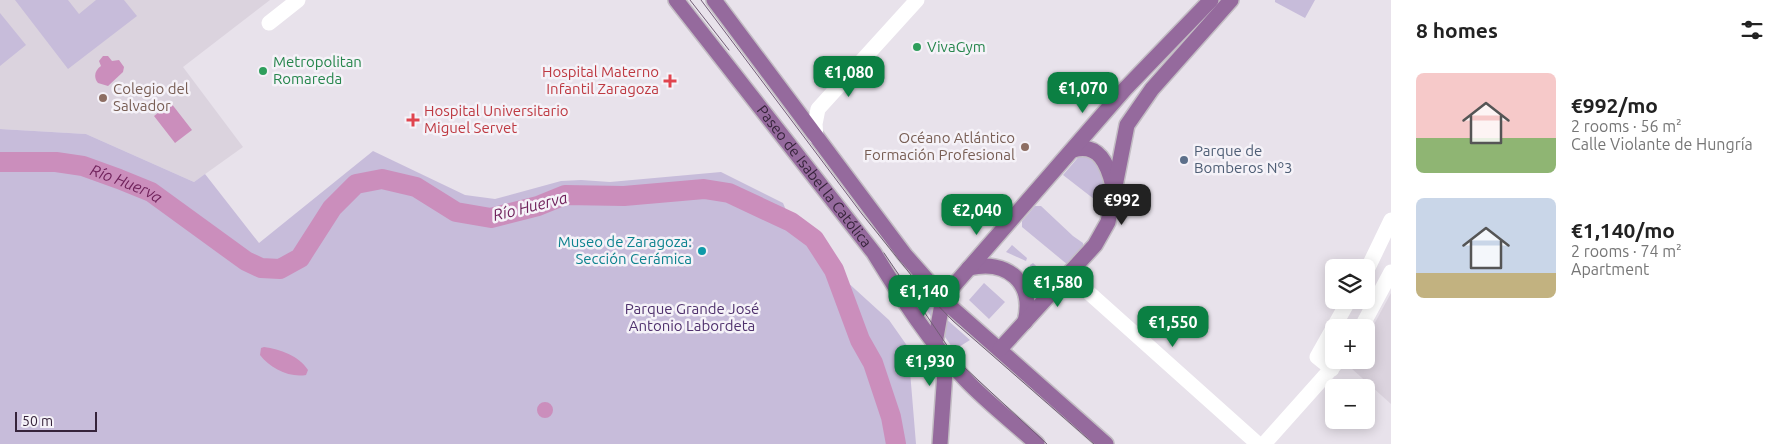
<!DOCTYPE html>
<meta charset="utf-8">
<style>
:root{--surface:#fff;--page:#f2f2f2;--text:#222;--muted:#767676;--accent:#0b8043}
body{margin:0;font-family:Ubuntu,sans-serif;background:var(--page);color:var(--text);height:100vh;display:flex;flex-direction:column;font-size:19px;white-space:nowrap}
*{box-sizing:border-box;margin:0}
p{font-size:16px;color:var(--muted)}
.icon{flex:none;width:28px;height:28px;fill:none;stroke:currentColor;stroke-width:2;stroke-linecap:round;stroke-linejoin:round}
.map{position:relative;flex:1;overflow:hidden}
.sheet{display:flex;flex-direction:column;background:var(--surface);width:400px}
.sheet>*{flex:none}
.controls{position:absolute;left:1325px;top:259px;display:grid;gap:10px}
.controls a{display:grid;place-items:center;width:50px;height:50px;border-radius:8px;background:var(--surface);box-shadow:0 2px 12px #0003;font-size:25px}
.scale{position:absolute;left:15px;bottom:12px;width:82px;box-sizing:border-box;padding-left:5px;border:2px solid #36233a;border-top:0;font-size:14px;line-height:18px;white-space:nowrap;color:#36233a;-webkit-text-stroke:4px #f5f2f8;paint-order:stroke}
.price{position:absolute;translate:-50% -42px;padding:0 11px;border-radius:10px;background:var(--accent);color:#fff;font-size:16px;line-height:32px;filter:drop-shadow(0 1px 2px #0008)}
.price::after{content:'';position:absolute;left:50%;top:30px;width:15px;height:11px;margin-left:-8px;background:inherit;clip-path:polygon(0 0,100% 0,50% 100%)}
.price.selected{background:#222;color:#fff}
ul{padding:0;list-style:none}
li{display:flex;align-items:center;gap:15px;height:125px;padding:0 25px}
li span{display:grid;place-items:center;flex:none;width:140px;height:100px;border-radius:8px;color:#555}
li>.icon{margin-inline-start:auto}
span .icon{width:60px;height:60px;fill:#fffc;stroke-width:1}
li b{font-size:21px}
h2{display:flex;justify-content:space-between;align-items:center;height:60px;padding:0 25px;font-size:21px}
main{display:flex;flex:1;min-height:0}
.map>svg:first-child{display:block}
.built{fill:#dbd3de}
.green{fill:#c7bcda}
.water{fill:#cb8ebc}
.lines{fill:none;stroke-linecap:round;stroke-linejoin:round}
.river{stroke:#cb8ebc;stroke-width:20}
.major-casing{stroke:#c3bdc4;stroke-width:18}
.minor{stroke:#fff;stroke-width:15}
.major{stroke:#956a9d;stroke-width:15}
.tram{stroke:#725e76;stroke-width:1}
.leisure-dot{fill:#2e9e5b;stroke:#f5f2f8;stroke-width:2}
.health-dot{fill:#e0444e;stroke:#f5f2f8;stroke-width:2}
.education-dot{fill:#8d6e63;stroke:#f5f2f8;stroke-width:2}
.service-dot{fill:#5c6f8a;stroke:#f5f2f8;stroke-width:2}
.culture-dot{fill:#0f9aa8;stroke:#f5f2f8;stroke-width:2}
.labels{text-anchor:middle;stroke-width:5;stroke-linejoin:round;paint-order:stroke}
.leisure-label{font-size:15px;fill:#27864d;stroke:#f5f2f8;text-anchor:start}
.health-label{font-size:15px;fill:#be3a42;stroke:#f5f2f8;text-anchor:end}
.education-label{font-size:15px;fill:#785e54;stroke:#f5f2f8;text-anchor:start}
.service-label{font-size:15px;fill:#4e5e75;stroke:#f5f2f8;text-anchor:start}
.street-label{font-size:15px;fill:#36233a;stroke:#f5f2f8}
.culture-label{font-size:15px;fill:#0d838f;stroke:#f5f2f8;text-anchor:end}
.park-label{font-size:15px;fill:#4f316d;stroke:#f5f2f8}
.water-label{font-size:16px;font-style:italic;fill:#71235c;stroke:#f5f2f8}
</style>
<main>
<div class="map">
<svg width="1391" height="444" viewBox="0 0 1391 444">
<rect width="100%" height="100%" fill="#e8e2eb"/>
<!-- built -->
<path class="built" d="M0,0h270l-87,67 60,80 -49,35 -108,-48 -86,-5z
M1391,293v111l-40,-36 4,-8h11v-21z"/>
<!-- green -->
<path class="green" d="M15,0h53l11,14 17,-14h28l13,16 -69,53z
M1275,0h40l-10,18 -30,-16z
M0,13l26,32 -26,21z
M0,129l86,5 108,48 11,-8 54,69 114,-92 92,44 30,4 66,-18 20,-1 29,2 111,-10 62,31 8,19 23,17 20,31 55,50 19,27 8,97h-916z
M1081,154l11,2 16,23 -5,27 -40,-31z
M1035,206h6l32,30 10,7v3l-15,19 -46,-38v-6z
M1012,245l15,13 -1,3 -20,-9z
M1033,263l15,14 -4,6c-6,-1 -14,-12 -14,-18z
M984,283l21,19 -16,17 -20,-19z
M918,288l18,20 -3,12 -18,-29z
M945,318l25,22 -16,10 -11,-16z"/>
<!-- water -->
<path class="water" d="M103,56h5l4,5 7,-1 5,7 -1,5 -15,14 -10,-3c-5,-6 -3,-13 3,-17l-2,-5z
M171,103l21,27 -17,13 -21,-27z
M264,347c16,2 35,9 44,23l-2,5c-17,3 -36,-7 -46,-20l1,-7z
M537 410a8 8 0 1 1 16 0a8 8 0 1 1-16 0Z"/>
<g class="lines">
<!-- river -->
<path class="river" id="s1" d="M0,162h56l27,4 36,13 32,13 95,69 15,7 19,1 20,-11 32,-50 24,-24 26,-5 34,8 40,25 35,6 47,-12 27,-11 59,1 80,-7 25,4 62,29 23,17 20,31 26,70 13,23 18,54 5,27"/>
<defs>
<g id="major">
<path id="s2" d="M676,0l198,253c27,44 56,90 92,127 22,23 48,43 71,64"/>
<path d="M714,0l191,255 47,53 154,136"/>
<path d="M1073,150c26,-8 35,15 40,36"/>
<path d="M969,268c38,-9 66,14 56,54"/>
<path d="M935,343l8,-45 182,-209 86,-89"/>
<path d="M1000,349l95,-104 13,-23 19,-97 25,-36 79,-89"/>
<path d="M940,444l6,-87"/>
</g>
</defs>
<!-- major casing -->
<use href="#major" class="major-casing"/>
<!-- minor -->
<path class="minor" d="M269,23l29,-23
M816,137l-1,-13 3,-15 99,-109
M1366,272l25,-52
M1068,274l190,170
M1361,328l30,-56
M1332,369l-15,-12 32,-57
M1264,444l75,-84"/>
<!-- major -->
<use href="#major" class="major"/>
<!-- tram -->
<path class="tram" d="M690,0l39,50
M701,0l161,214 62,77 29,30 141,123
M884,253l62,91 19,24 82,76"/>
</g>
<!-- markers -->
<g class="leisure-dot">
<circle cx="917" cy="47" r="5"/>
<circle cx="263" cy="71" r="5"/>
</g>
<g class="health-dot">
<path d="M667.5 73.5h5v5h5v5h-5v5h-5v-5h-5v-5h5z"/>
<path d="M410.5 112.5h5v5h5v5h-5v5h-5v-5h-5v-5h5z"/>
</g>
<g class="education-dot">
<circle cx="103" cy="98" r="5"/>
<circle cx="1025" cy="147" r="5"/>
</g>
<circle class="service-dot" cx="1184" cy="160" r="5"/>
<circle class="culture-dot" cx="702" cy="251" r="5"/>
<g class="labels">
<!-- leisure labels -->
<g class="leisure-label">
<text x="927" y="52">VivaGym</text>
<text x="273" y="67">Metropolitan<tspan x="273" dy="17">Romareda</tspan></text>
</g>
<!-- health labels -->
<g class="health-label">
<text x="659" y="77">Hospital Materno<tspan x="659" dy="17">Infantil Zaragoza</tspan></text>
<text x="424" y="116" text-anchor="start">Hospital Universitario<tspan x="424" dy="17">Miguel Servet</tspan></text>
</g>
<!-- education labels -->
<g class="education-label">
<text x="113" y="94">Colegio del<tspan x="113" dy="17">Salvador</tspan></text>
<text x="1015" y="143" text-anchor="end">Océano Atlántico<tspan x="1015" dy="17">Formación Profesional</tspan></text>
</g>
<!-- service labels -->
<g class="service-label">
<text x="1194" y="156">Parque de<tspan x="1194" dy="17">Bomberos Nº3</tspan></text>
</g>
<!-- street labels -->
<g class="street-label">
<text dy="5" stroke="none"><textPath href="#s2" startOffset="224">Paseo de Isabel la Católica</textPath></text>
</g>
<!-- culture labels -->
<g class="culture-label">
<text x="692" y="247">Museo de Zaragoza:<tspan x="692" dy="17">Sección Cerámica</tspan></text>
</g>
<!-- park labels -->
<g class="park-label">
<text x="692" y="314">Parque Grande José<tspan x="692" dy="17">Antonio Labordeta</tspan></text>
</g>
<!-- water labels -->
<g class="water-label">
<text dy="6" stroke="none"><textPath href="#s1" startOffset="130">Río Huerva</textPath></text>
<text transform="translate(530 206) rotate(-14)" y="6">Río Huerva</text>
</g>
</g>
</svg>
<div class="controls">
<a><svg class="icon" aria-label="layers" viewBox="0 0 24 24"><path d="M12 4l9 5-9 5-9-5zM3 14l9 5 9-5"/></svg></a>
<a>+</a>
<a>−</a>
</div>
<div class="scale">50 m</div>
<b class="price" style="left:849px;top:98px">€1,080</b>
<b class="price" style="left:1083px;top:114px">€1,070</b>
<b class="price selected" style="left:1122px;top:226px">€992</b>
<b class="price" style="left:977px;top:236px">€2,040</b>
<b class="price" style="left:1058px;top:308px">€1,580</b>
<b class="price" style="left:924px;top:317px">€1,140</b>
<b class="price" style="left:1173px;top:348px">€1,550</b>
<b class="price" style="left:930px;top:387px">€1,930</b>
</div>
<section class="sheet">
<h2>8 homes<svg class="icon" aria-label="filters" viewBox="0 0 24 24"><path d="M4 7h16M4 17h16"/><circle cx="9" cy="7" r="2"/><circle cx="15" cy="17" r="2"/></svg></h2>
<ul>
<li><span style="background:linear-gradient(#f6c9c9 65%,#8fb573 0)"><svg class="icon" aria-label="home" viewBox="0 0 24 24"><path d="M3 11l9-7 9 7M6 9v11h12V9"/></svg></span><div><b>€992/mo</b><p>2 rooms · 56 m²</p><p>Calle Violante de Hungría</p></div></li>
<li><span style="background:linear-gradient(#c9d6e8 75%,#c2b280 0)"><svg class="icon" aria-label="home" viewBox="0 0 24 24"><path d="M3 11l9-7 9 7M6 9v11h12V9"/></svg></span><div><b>€1,140/mo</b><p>2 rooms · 74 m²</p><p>Apartment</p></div></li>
</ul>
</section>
</main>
